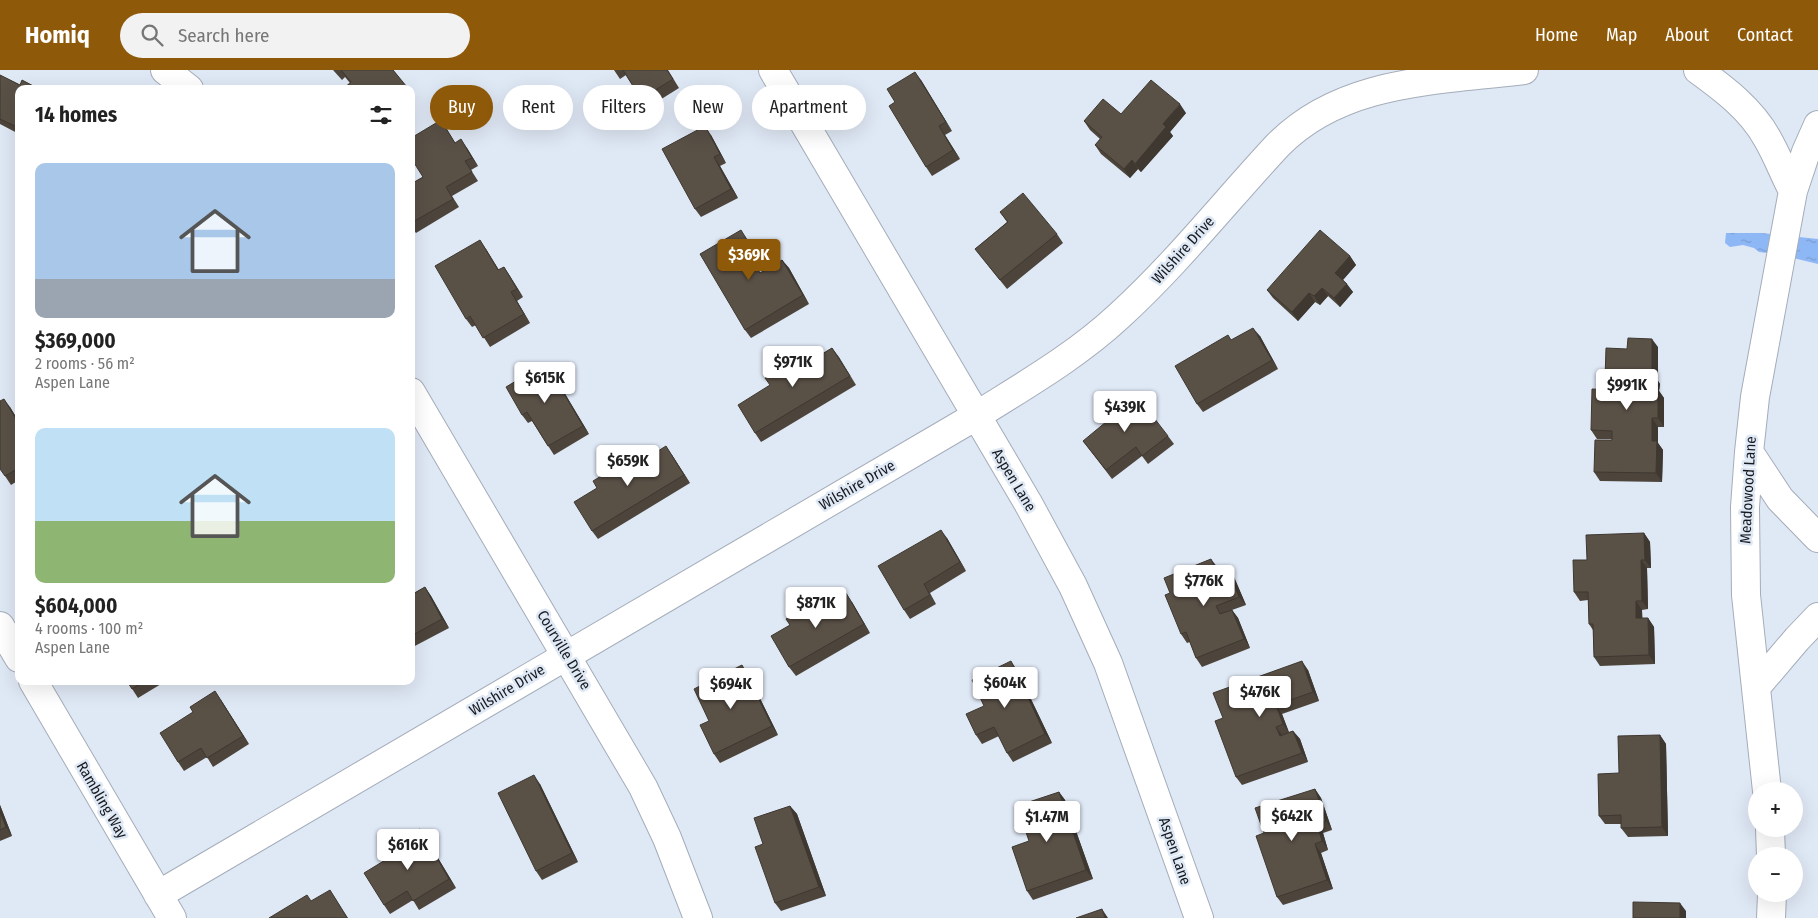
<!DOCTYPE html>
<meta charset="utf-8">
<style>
:root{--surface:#fff;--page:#f2f2f2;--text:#222;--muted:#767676;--accent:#8e5909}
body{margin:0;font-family:"Fira Sans Condensed",sans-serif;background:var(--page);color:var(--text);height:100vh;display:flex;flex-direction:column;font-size:19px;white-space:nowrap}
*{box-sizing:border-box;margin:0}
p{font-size:16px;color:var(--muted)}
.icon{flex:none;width:28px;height:28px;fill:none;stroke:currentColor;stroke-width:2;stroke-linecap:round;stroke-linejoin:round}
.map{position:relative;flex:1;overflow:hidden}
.details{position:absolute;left:15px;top:15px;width:400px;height:600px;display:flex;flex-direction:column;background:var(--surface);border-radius:10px;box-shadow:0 5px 20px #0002}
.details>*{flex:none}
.top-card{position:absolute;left:430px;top:15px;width:475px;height:45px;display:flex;gap:10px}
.tools{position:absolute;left:1748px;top:712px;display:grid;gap:10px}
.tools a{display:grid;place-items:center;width:55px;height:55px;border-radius:50%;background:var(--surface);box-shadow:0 5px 20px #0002;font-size:25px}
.price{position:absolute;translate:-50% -42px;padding:0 11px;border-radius:5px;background:#fff;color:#222;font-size:16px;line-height:32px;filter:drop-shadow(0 1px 2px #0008)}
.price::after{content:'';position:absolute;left:50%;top:30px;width:15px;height:11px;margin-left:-8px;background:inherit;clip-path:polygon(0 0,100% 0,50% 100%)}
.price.current{background:var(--accent);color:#fff}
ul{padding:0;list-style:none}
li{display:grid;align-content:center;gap:10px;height:265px;padding:0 20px}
li span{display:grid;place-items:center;height:155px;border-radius:10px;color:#555}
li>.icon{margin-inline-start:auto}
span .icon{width:90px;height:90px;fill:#fffc;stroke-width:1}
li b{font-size:21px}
h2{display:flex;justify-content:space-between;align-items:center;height:60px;padding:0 20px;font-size:21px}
.pill{padding:0 18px;border-radius:22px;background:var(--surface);box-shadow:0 5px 20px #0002;font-size:18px;line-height:45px}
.pill.current{background:var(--accent);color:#fff}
header{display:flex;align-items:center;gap:30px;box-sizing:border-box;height:70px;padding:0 25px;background:var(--accent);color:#fff}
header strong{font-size:24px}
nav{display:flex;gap:28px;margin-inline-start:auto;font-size:18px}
.search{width:350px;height:45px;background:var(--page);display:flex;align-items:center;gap:12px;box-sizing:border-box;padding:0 18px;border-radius:28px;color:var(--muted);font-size:19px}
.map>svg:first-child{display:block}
.water{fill:url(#water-ripples)}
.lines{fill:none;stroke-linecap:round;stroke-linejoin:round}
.minor-casing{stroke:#a4adb9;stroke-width:30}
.minor{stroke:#fff;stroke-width:28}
.wall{fill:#4d453c}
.shaded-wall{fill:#3e3831}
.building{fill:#595046;stroke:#3e3831}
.labels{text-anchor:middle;stroke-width:5;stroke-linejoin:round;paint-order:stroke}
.street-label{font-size:15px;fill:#16191e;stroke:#dfe8f5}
</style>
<header>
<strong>Homiq</strong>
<div class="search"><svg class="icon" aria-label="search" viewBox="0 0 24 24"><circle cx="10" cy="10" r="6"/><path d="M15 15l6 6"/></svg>Search here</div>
<nav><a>Home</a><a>Map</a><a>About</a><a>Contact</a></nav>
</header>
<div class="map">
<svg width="1818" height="848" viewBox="0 0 1818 848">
<defs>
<pattern id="water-ripples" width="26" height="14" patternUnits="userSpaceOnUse" patternTransform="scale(1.25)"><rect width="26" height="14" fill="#8eb7f6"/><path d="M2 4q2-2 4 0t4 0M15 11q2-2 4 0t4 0" fill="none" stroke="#7a9dd2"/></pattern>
</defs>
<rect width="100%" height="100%" fill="#dfe8f5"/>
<!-- water -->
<path class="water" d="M1726,163h36l56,6v25l-41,-10 -18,-2 -5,-4 -11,-3 -13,2 -5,-4z"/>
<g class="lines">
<defs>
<path id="minor" d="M165,0l24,19
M773,0l255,433 45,83 35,77 91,255
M1698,0c26,19 53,39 69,68 10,17 17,36 26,53
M411,322l232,395 24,51 31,80
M1749,382l31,47 38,39
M0,556l19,32
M33,611l139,237
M1757,616l40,-47 21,-22
M1767,721l-21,-196 -1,-88 4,-55 6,-55 38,-206 13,-39 12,-27
M1770,759l1,27
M158,825l818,-479c49,-31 100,-60 143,-100 57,-52 105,-113 158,-170 65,-67 161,-65 247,-76
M1771,848l1,-24"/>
</defs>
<!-- minor casing -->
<use href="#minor" class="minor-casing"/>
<!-- minor -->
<use href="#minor" class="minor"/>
</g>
<!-- wall -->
<path class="wall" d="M333,0h60l15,19h-65l7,-6 -5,-6 -3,3z
M614,0h54l11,18 -32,20 -21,-33 -6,4z
M0,5l20,10 -1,4v45l-19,-10z
M921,10l31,51 -7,4 15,24 -28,17 -6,-9 -31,-65z
M1186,43l-16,19 3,4 -32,36 -3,-3 -8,9 -29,-24 -6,-9 5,-6 -10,-9 -6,-9 37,-7z
M441,50l14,23 12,5 11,18 -7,4 7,11 -26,15 7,11 -43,26 -5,-6v-43l12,-7z
M711,65l15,28 -6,3 18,32 -37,19 -6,-8z
M1000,142l57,22 6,9 -56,46 -32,-40 32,-27z
M747,169l15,25 -5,3 3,6 22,-13 7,8 20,36 -58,34 -6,-8z
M486,179l13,21 5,-3 19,30 -6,4 13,22 -40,24 -14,-22 -4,2 -6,-8z
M1350,186l6,9 -13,15 10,12 -13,15 -12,-11 -8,9 -5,-3 -17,19 -25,-23 -6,-8z
M1260,266l18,33 -75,43 -6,-8 34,-64z
M1658,277v34l2,3 -1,7 5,7v29h-6v16l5,7 -1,32 -62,-1 -6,-9 18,-33h-15l-6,-9 22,-40v-2h-2l-6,-9z
M832,278l24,37 -95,57 -6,-9 15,-48 38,-33 5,8z
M552,302l37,62 -35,21 -22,-34 -4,2 -6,-8z
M10,337l9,15v58l-8,5 -6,-9z
M1168,366l6,8 -26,20 -6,-8 -30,23 -29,-38z
M672,385l18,28 -92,56 -6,-8 47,-68z
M1644,463l6,9 1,26h-4l1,41 -6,1v8h6l6,9 1,37 -55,2 -6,-9 -1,-27 -4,-6 -1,-24 -8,1 -6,-9 13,-32z
M947,468l19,33 -36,22 6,11 -26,15 -6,-9z
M1218,498l1,4 15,5 12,28 -14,5 6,8 12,30 -48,19 -6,-9 -6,-16 -3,1 -6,-9z
M425,517l6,9 18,32 -38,20v-53z
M818,531l4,6 30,-5 18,31 -74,43 -7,-9 1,-42z
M1017,600l35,73 -39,19 -6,-9 -8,-17 -17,8 -6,-9 8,-29z
M1308,600l11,31 -37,13 7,18 4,-1 7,8 8,23 -66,23 -6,-8 -13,-59z
M748,604l30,61 -58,28 -6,-9 -5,-33z
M127,611h39l-28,17z
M221,630l28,44 -36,23 -6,-10 -23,14 -6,-9z
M1660,665l6,9 2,92 -40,1 -7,-9v-4h-16l-6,-8 20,-43z
M540,714l38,78 -36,18 -6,-9z
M1315,719l6,9 11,32 -9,3 5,17 -7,3 12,36 -50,16 -6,-8 -13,-64z
M1059,722l6,8 28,79 -60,21 -6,-9 2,-50z
M0,735l12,31 -12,5z
M790,736l7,8 29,82 -45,15 -6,-8 -12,-59z
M426,768l30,50 -37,22 -6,-10 -23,14 -6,-9z"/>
<!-- shaded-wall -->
<path class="shaded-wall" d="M915,2l6,8 31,51 -6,-9z
M1180,34l6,9 -16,19 3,4 -32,36 -6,-8 28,-40z
M705,56l6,9 15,28 -6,-9z
M939,56l6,9 15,24 -7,-9z
M461,69l6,9 11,18 -6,-8z
M714,87l6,9 18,32 -7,-9z
M1132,90l6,9 -8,9 -6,-9z
M741,160l6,9 15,25 -6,-9z
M480,170l6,9 18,30 -6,-9z
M1350,186l6,9 -15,17 -6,-9z
M782,190l7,8 20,36 -6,-9z
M504,197l6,9 13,21 -6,-8z
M1347,214l6,8 -13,15 -6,-9z
M1322,218l6,8 -8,9 -6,-9z
M511,222l6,9 13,22 -6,-9z
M1309,223l6,9 -17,19 -6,-9z
M1253,258l7,8 18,33 -6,-9z
M1652,269l6,8v34l2,3 -1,7 5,7v29l-6,-9 -5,-28 -1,-15z
M832,278l7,9 17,28 -6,-9z
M546,293l6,9 37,62 -6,-8z
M4,329l6,8 9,15v2z
M1652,348l6,9v16l5,7 -1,32 -6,-9 -4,-32z
M666,376l6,9 18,28 -6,-8z
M941,460l6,8 19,33 -6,-9z
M1644,463l6,9 1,26 -6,-8z
M1211,489l7,9 5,14 -6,-9z
M1641,490l6,8 1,41 -6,-8z
M1228,498l6,9 12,28 -7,-8z
M425,517l6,9 18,32 -7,-9z
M846,523l6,9 18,31 -6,-9z
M1636,531l6,9 1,17 -7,-9z
M1232,540l6,8 12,30 -6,-9z
M1648,548l6,9 1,37 -6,-9z
M1011,591l6,9 35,73 -7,-9z
M1302,591l6,9 11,31 -6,-9z
M742,595l6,9 30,61 -6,-9z
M215,621l6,9 28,44 -6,-8z
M1276,635l6,9 7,19 -6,-9z
M1276,657l6,8 -2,1z
M1293,661l7,8 8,23 -6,-9z
M1660,665l6,9 2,92 -6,-9z
M534,705l6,9 38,78 -6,-9z
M1315,719l6,9 11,32 -6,-9z
M1059,722l6,8 28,79 -7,-9z
M0,735l12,31 -6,-9 -6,-15z
M790,736l7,8 29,82 -7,-9z
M1317,754l6,9 5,17 -6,-9z
M420,759l6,9 30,50 -7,-9z
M1315,774l6,9 12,36 -6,-9z
M330,820l6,9 12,19h-1z
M1680,833l6,8v7h-6z
M1102,839l6,9h-3z"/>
<!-- building -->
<path class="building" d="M341,0h52l14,17 -2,2h-62l8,-7z
M623,0h44l6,9 -32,20z
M915,2l31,50 -7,4 14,24 -27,17 -37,-61 6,-4 -8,-13z
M0,5l20,10 2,-5 17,9h-20v39l-19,-9z
M1151,10l29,24 -17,20 3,3 -31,37 -3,-4 -8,9 -29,-24 7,-8 -18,-16 19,-22 18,15z
M441,50l14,23 6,-4 11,19 -7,3 7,11 -26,15 7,12 -42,24v-39l12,-7 -12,-19v-20z
M705,56l15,28 -6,3 17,32 -36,20 -33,-60z
M1023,123l34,41 -57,46 -25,-31 33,-27 -8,-10z
M741,160l15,25 -5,4 9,14 22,-13 21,35 -58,35 -45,-76z
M1320,160l30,26 -15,17 12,11 -13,14 -12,-10 -8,8 -5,-3 -17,19 -25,-22z
M480,170l18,30 6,-3 13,22 -6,3 13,22 -41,24 -13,-22 -4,3 -31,-53z
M1253,258l19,32 -75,44 -22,-38 53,-31 3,5z
M1628,268l24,1v36h2l-1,15h5v28h-6v23h5l-1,32 -62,-1 1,-32h17v-9l-21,-1 1,-41 21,1v-11h-8l1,-31 21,1z
M832,278l18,28 -95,57 -17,-28 32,-20 -5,-7 43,-26 4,8z
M546,293l37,63 -35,20 -21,-34 -5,3 -16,-28z
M1134,322l34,44 -26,20 -6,-9 -30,23 -23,-29 29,-24 -3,-5z
M4,329l15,25v44l-14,8 -5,-7v-68z
M666,376l18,29 -92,56 -18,-29 23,-14 -4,-7 41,-25 5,7z
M941,460l19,32 -36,22 6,11 -26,15 -26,-44z
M1644,463l1,27h-4l1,41h-6v17h12l1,37 -55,2 -1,-33h-4l-1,-32h-14l-1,-32h14l-1,-25z
M1211,489l6,14 11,-5 11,29 -23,9 4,8 12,-4 12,29 -48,19 -10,-26 -5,2 -16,-39 5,-2 -6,-15z
M425,517l17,32 -31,17v-41z
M846,523l18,31 -75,43 -18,-31 19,-11 -4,-6 32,-18 3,6z
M1011,591l34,73 -38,19 -13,-26 -18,8 -10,-21 18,-8 -12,-26z
M1302,591l11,31 -37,13 7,19 -7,3 4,9 13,-5 9,22 -66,24 -21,-56 8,-3 -10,-25z
M742,595l30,61 -58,28 -14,-29 9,-4 -15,-32z
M127,611h18l-13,8z
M215,621l28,45 -36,22 -6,-10 -23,14 -18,-29 33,-21 -3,-5z
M1660,665l2,92 -41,1v-13l-22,1 -1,-42 21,-1 -1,-37z
M534,705l38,78 -36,18 -38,-78z
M1315,719l11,32 -9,3 5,17 -7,3 12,36 -50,17 -21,-61 8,-3 -9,-25z
M1059,722l27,78 -59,21 -15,-44 17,-6 -12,-35z
M790,736l29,81 -44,16 -20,-56 8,-3 -9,-26z
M0,742l6,15 -6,3z
M420,759l29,50 -36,22 -6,-10 -23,14 -20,-32 36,-22 -4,-8z
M330,820l17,28h-78l38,-23 4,6z
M1633,832l47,1v15h-47z
M1102,839l3,9h-29z"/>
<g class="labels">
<!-- street labels -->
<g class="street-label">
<text transform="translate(1183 180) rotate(-48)" y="5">Wilshire Drive</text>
<text transform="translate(1014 410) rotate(59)" y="5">Aspen Lane</text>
<text transform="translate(857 415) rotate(-30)" y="5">Wilshire Drive</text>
<text transform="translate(1748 420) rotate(-87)" y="5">Meadowood Lane</text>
<text transform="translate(564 580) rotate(59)" y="5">Courville Drive</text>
<text transform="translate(507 620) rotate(-31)" y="5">Wilshire Drive</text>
<text transform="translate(102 730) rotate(60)" y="5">Rambling Way</text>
<text transform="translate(1175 781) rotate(71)" y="5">Aspen Lane</text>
</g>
</g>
</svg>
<div class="tools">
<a>+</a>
<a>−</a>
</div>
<b class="price current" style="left:749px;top:211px">$369K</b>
<b class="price" style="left:793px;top:318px">$971K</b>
<b class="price" style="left:545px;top:334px">$615K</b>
<b class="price" style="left:1627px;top:341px">$991K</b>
<b class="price" style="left:1125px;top:363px">$439K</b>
<b class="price" style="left:628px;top:417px">$659K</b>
<b class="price" style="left:1204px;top:537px">$776K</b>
<b class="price" style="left:816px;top:559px">$871K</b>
<b class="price" style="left:1005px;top:639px">$604K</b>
<b class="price" style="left:731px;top:640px">$694K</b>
<b class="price" style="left:1260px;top:648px">$476K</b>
<b class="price" style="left:1292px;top:772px">$642K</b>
<b class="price" style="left:1047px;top:773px">$1.47M</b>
<b class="price" style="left:408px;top:801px">$616K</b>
<div class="top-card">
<a class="pill current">Buy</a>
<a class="pill">Rent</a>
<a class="pill">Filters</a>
<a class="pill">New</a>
<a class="pill">Apartment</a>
</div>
<section class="details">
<h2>14 homes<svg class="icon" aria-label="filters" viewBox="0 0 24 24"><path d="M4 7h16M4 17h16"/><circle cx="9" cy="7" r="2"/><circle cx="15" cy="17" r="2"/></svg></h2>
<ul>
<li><span style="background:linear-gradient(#a9c7e8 75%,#9aa5b1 0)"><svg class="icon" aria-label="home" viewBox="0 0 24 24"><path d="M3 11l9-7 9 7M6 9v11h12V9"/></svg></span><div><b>$369,000</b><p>2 rooms · 56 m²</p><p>Aspen Lane</p></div></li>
<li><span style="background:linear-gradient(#bfe0f5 60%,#8fb573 0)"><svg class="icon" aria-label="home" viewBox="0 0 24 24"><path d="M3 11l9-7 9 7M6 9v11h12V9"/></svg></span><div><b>$604,000</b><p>4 rooms · 100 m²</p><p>Aspen Lane</p></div></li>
</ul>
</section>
</div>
